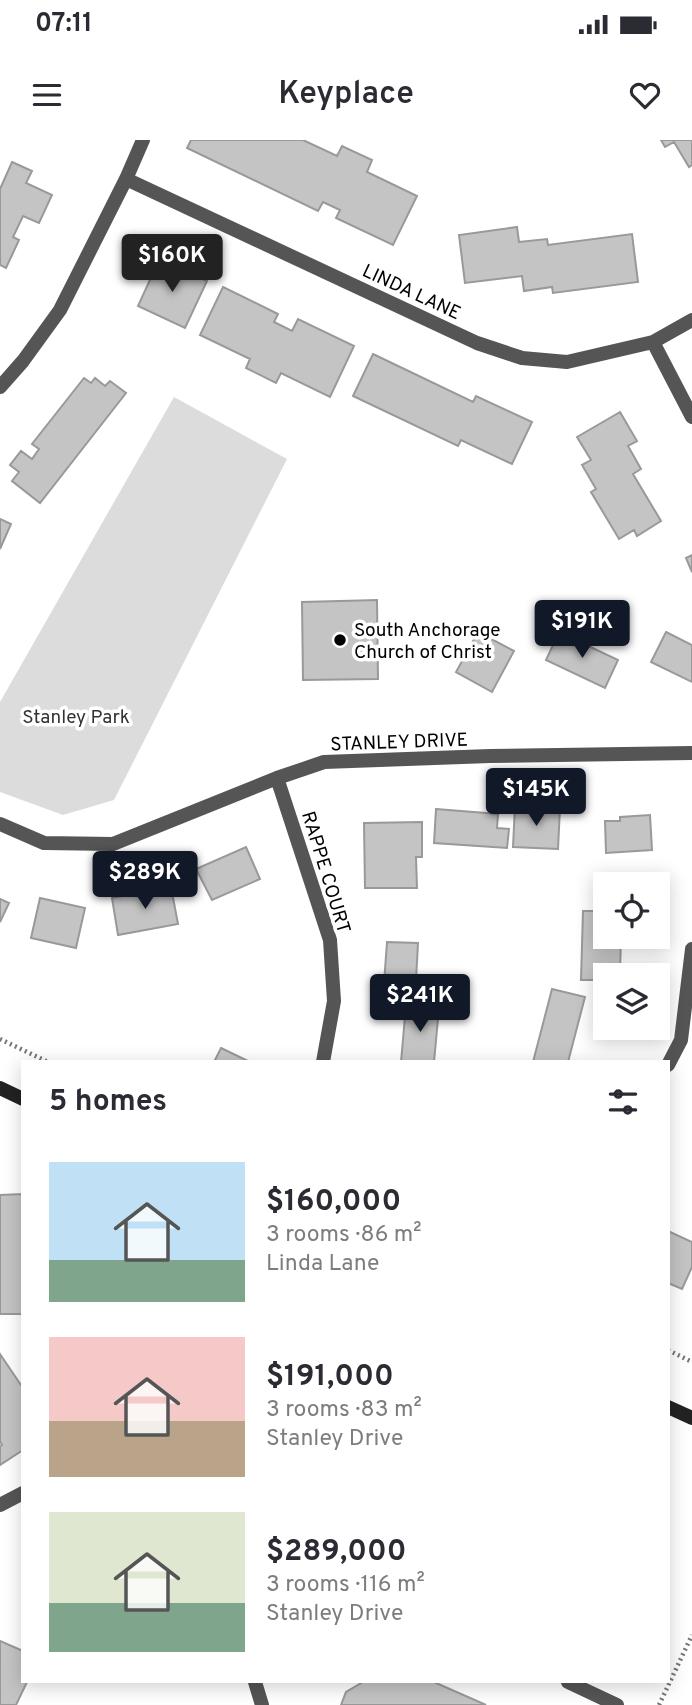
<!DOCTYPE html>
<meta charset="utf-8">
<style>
:root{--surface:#fff;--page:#f7f7f7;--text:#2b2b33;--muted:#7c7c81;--accent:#111827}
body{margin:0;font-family:Overpass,sans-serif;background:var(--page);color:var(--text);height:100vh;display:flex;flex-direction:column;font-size:26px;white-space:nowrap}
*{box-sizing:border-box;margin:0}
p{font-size:23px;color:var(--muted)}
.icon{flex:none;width:38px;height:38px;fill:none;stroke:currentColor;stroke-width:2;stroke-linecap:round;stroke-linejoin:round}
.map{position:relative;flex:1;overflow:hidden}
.panel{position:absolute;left:21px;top:920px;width:649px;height:623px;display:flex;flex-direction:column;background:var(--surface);border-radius:0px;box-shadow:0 4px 18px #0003}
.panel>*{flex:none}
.tools{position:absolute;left:593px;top:732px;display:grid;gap:14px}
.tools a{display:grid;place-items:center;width:77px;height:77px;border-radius:0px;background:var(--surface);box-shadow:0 4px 18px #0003;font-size:35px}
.price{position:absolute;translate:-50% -60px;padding:0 16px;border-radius:7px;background:var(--accent);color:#fff;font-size:23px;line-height:46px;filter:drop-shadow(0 2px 4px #0008)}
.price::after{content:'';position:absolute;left:50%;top:42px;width:21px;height:16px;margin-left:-10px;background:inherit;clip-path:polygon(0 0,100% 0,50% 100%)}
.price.current{background:#222;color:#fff}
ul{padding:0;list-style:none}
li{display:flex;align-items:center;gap:21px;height:175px;padding:0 28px}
li span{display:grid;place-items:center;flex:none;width:196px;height:140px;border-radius:0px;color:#555}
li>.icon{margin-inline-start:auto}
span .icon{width:84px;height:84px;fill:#fffc;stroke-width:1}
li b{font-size:30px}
h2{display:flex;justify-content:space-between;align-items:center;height:84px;padding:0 28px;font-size:30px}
.status{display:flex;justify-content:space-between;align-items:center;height:49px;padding:0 35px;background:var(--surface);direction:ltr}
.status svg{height:19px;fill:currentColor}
header{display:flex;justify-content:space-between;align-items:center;height:91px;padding:0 28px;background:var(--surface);font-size:32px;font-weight:600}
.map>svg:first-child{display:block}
.green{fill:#dcdcdc}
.building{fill:#c4c4c4;stroke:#999;stroke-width:2}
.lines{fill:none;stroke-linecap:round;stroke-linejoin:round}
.path{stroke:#777;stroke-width:4.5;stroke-dasharray:2 3.5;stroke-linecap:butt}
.minor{stroke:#555;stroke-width:14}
.secondary{stroke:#222;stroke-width:14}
.poi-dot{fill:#000;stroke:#fff;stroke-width:2.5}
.labels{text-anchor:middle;stroke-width:7;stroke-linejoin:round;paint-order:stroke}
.street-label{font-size:19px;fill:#000;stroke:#fff}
.poi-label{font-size:19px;fill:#000;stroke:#fff;text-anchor:start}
.park-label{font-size:19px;fill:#333;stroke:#fff}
</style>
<div class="status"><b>07:11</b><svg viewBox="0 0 49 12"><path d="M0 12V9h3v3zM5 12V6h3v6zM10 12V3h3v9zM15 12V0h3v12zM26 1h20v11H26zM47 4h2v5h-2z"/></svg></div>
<header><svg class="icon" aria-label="menu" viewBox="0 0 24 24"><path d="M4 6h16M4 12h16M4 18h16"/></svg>Keyplace<svg class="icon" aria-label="heart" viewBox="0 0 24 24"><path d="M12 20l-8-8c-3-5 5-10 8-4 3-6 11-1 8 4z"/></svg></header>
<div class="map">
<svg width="692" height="1565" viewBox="0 0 692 1565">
<rect width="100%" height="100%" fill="#fff"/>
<!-- green -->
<path class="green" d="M174,257l113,62 -173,341 -51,15 -63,-23v-90z"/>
<!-- building -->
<path class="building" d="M191,0h112l34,16 5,-10 30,14 -5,12 50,24 -24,49 -57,-27 4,-8 -17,-8 -5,9 -131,-63z
M661,0h31v25l-3,2 -15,-25 -9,5z
M12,22l20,9 -6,12 26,12 -13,28 -16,-7 -10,21 6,3 -13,28 -6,-3v-76z
M517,87l2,15 28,-3 1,6 84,-11 6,48 -85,11 -1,-6 -28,4 -2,-15 -57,7 -6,-48z
M159,120l48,21 -22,47 -47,-22z
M223,147l55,27 -4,8 18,9 6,-12 56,27 -24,51 -49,-24 -5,10 -30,-15 4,-9 -50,-24z
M373,214l100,48 3,-6 56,26 -20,42 -51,-24 -3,6 -105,-50z
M84,238l7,5 4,-5 10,8 5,-5 16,12 -86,110 -28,-22 7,-9 -9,-7 11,-14 11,8 7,-10 -7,-5z
M620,272l17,29 -9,5 13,23 -8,5 28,47 -24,15 -3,-6 -15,9 -28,-47 5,-3 -14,-24 9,-5 -14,-23z
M0,379l11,5 -11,25z
M692,415v17l-6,-14z
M377,460l1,79 -75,1 -1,-78z
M478,492l36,19 -22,41 -36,-20z
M559,492l59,28 -13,28 -59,-28z
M666,492l26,13v37l-41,-20z
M515,666l45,2 -2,41 -45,-2z
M436,669l62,5 -1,14 12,1 -2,19 -73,-5z
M650,675l2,35 -46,3 -1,-32h15v-4z
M422,682v35h-6l1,31h-52l-1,-65z
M246,707l14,32 -48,21 -16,-31z
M171,747l7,37 -60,11 -6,-37z
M40,758l45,10 -9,40 -45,-10z
M0,759l9,4 -9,19z
M583,771h23v25h15l-1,39h-14v5h-25z
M387,802l31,1 -3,56 -32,-2z
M552,849l33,8 -17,65h-35z
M406,865l33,3 -5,54h-33z
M221,908l29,14h-36z
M23,1054v120h-23v-119z
M668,1091l24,11v25l-10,22 -14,-6z
M0,1214l23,34v62l-23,15v-19l2,-1 -2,-4z
M0,1501l23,10v31h4l-11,23h-16z
M363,1542h71l52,23h-145l5,-13z"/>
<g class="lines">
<!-- path -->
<path class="path" d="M0,899l48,23
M668,1210l24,12
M659,1565l33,-70"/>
<!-- minor -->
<path class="minor" d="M126,39l351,164 45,15 45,4 86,-20 39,-22
M653,202l39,75
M0,247l23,-26 37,-51 66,-131 17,-39
M277,638l53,162 4,61 -11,61
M0,684l44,19 69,1 164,-66 47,-16 166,-6 202,-3
M668,925l13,-25 11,-91
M0,1365l23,-12
M255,1542l7,23
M568,1542l49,23"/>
<!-- secondary -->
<path class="secondary" d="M0,948l23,11
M668,1267l24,11"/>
</g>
<!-- markers -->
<circle class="poi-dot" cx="340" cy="500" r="7"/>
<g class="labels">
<!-- street labels -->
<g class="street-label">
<text transform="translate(412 151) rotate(25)" y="7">LINDA LANE</text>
<text transform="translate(399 601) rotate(-2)" y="7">STANLEY DRIVE</text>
<text transform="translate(327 732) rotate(73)" y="7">RAPPE COURT</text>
</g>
<!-- poi labels -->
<g class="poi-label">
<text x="354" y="496">South Anchorage<tspan x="354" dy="22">Church of Christ</tspan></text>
</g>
<!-- park labels -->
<g class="park-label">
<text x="76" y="583">Stanley Park</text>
</g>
</g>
</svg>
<div class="tools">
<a><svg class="icon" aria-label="locate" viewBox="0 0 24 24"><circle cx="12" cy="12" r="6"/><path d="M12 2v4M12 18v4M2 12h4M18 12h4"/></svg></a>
<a><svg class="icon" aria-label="layers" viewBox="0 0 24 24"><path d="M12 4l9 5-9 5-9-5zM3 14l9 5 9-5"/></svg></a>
</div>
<b class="price current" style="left:172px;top:154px">$160K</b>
<b class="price" style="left:582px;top:520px">$191K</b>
<b class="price" style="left:536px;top:688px">$145K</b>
<b class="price" style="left:145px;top:771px">$289K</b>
<b class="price" style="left:420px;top:894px">$241K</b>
<section class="panel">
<h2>5 homes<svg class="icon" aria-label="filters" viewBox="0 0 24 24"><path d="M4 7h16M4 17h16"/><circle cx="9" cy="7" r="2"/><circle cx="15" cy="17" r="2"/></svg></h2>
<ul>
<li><span style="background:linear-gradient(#bfe0f5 70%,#7fa58c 0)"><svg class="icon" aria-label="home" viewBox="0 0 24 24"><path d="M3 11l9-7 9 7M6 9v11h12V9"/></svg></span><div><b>$160,000</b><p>3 rooms · 86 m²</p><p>Linda Lane</p></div></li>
<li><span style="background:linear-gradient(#f6c9c9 60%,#b9a48a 0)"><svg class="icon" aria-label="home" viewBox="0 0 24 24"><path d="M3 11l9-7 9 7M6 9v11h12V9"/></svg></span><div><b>$191,000</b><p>3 rooms · 83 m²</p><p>Stanley Drive</p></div></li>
<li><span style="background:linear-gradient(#dfe7d0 65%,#7fa58c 0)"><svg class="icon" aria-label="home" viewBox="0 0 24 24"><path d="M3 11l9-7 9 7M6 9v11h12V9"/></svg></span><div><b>$289,000</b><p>3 rooms · 116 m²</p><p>Stanley Drive</p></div></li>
</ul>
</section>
</div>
